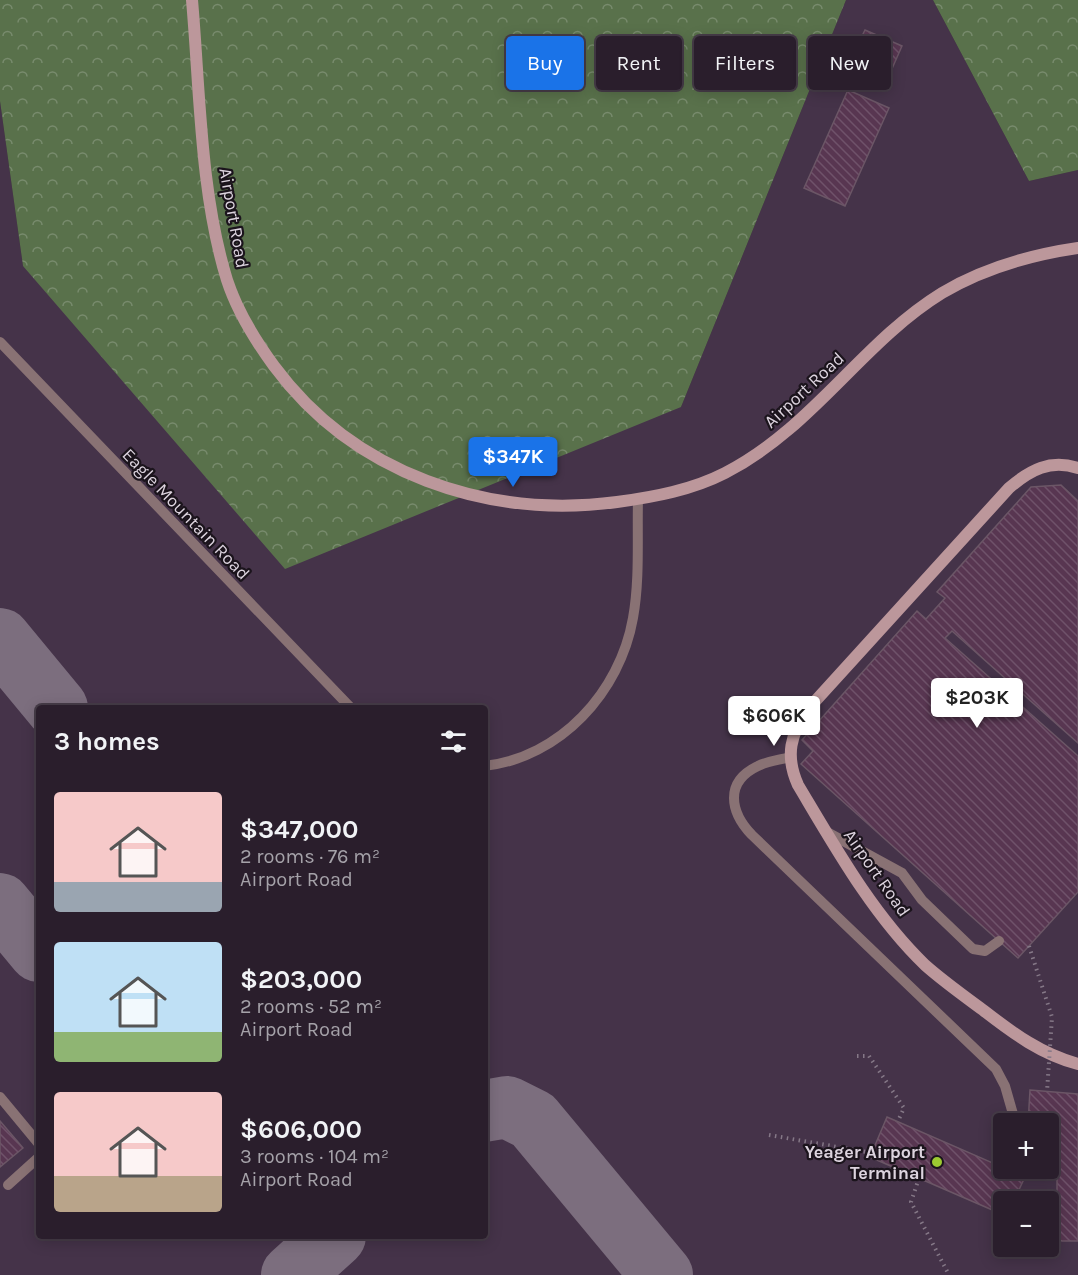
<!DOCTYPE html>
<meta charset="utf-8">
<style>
:root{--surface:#2a1e2c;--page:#322734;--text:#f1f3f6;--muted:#a5a2a9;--line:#463c48;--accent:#1a73e8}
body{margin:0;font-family:Karla,sans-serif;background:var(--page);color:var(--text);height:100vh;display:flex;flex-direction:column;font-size:22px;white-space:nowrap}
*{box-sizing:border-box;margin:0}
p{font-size:20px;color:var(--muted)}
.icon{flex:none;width:33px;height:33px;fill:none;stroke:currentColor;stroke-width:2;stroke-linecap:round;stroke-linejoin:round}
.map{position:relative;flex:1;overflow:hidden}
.drawer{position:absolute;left:36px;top:705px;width:452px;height:534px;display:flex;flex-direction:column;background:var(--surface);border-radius:6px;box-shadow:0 3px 15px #0003,0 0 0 2px var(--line)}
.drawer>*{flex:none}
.banner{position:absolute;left:506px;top:36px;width:482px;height:54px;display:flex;gap:12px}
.buttons{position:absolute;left:993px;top:1113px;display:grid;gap:12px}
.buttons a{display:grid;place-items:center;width:66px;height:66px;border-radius:6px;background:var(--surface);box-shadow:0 3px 15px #0003,0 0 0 2px var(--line);font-size:30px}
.price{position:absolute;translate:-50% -51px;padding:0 14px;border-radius:6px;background:#fff;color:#222;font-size:20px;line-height:39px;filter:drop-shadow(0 2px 3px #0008)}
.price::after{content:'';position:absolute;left:50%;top:36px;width:18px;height:14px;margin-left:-9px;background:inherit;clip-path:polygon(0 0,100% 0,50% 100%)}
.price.current{background:var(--accent);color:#fff}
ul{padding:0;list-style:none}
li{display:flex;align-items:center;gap:18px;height:150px;padding:0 18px}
li span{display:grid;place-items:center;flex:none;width:168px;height:120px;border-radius:6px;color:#555}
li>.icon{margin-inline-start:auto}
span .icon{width:72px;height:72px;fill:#fffc;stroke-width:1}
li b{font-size:26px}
h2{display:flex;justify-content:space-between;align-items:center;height:72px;padding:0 18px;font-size:26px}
.pill{padding:0 21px;border-radius:6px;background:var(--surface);box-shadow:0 3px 15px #0003,0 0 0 2px var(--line);font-size:21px;line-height:54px}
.pill.current{background:var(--accent);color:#fff}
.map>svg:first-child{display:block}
.built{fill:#453349;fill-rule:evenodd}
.forest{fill:url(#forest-crowns)}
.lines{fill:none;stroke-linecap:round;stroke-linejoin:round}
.taxiway{stroke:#7c6e7e;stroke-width:62}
.building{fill:url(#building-back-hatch);stroke:#6b5666;stroke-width:1.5}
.path{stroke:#857887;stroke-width:4;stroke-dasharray:1.5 4.5;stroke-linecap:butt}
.lane{stroke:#897274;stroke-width:10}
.secondary{stroke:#bc979b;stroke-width:12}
.path-bridge{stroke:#857887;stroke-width:4;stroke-dasharray:1.5 4.5;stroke-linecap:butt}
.poi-dot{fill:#9cca31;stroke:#1b141c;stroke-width:2}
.labels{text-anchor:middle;stroke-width:4.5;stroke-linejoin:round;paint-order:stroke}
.street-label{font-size:18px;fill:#dcd3de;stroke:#1b141c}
.poi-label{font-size:18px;font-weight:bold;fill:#dcd3de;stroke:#1b141c;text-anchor:end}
</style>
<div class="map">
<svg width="1078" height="1275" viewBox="0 0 1078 1275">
<defs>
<pattern id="forest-crowns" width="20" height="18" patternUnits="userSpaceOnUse" patternTransform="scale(1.5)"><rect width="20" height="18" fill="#59714b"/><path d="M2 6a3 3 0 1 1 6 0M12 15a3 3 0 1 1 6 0" fill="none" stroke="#788b6d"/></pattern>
<pattern id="building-back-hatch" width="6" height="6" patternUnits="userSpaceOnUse" patternTransform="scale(1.5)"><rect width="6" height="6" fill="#583651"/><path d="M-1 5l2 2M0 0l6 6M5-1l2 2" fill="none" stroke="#6f526a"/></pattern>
</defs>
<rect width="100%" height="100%" fill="#38283a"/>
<!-- built -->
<path class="built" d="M846,0h87l96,181 49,-11v1105h-1078v-1174l23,165 658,141zM39,708h445v528h-445zM1004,1124h44v44h-44zM1004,1202h44v44h-44z"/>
<!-- forest -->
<path class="forest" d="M0,0h846l-165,407 -396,162 -262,-303 -23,-165z
M933,0h145v170l-49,11z"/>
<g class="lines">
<!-- taxiway -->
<path class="taxiway" d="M0,639l57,69
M0,904l39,47
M484,1111l23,-4 26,13 129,155
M292,1275l43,-39"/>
</g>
<!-- building -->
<path class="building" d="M865,30l37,16 -15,34 -38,-17z
M848,90l41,18 -44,98 -41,-18z
M1061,485l17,16v242l-126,-112 -7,7 133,118v136l-60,66 -217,-194 12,-13 -11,-11 115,-129 9,8 19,-21 -8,-6 94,-105z
M1030,1090l48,4v147h-16l-14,-6v-24l9,3v-70l-9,-1v-19h-20z
M887,1117l138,60 -10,21 10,4h-21v13l-134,-58z
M0,1121l23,27 -23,19z"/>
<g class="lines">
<!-- path -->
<path class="path" d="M857,1056h12l35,52 -6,13
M769,1135l103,18
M919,1178l-8,24 38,73"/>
<!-- lane -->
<path class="lane" d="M0,342l351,366
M790,757c-10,3 -22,4 -32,9 -34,16 -28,46 -6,69l244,234 9,17 8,28
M484,766c76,-8 136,-74 149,-148 7,-39 4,-80 5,-119
M825,831l77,42 20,27 51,49 12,2 14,-10
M0,1097l39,47
M8,1185l31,-28"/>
<!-- secondary -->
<path class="secondary" d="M192,0c8,91 8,193 35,280 10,31 28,60 47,86 80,108 213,153 343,136 37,-5 75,-12 108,-29 89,-46 136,-130 217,-180 42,-25 88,-38 136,-45
M1078,468c-28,-9 -48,2 -69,20l-200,220c-19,26 -24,48 -11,77 37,62 75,130 127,180 18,16 39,31 58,45 31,24 58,44 95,54"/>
<!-- path-bridge -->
<path class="path-bridge" d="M1029,946l23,71 -5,75"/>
</g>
<!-- markers -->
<circle class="poi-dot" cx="937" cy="1162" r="6"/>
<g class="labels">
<!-- street labels -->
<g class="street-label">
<text transform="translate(234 218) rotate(80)" y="6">Airport Road</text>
<text transform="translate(804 390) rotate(-43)" y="6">Airport Road</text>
<text transform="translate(186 514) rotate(46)" y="6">Eagle Mountain Road</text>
<text transform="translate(877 873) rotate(55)" y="6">Airport Road</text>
</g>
<!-- poi labels -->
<g class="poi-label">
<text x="925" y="1158">Yeager Airport<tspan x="925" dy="21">Terminal</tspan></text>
</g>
</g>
</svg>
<div class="buttons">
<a>+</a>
<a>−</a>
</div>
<b class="price current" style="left:513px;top:488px">$347K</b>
<b class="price" style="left:977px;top:729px">$203K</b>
<b class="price" style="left:774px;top:747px">$606K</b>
<div class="banner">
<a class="pill current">Buy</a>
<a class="pill">Rent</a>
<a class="pill">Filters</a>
<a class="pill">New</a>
</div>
<section class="drawer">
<h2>3 homes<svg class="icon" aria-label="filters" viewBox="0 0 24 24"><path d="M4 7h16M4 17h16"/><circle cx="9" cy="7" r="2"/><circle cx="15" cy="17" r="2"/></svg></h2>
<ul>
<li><span style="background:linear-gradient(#f6c9c9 75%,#9aa5b1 0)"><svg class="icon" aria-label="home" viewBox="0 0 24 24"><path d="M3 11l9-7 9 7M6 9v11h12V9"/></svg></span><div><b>$347,000</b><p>2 rooms · 76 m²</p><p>Airport Road</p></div></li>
<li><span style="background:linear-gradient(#bfe0f5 75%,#8fb573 0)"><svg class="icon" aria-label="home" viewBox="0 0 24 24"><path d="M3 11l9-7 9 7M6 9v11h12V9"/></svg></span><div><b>$203,000</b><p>2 rooms · 52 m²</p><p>Airport Road</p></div></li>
<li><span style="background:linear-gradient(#f6c9c9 70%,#b9a48a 0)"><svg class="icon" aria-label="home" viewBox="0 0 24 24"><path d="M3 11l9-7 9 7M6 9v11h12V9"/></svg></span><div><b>$606,000</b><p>3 rooms · 104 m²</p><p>Airport Road</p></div></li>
</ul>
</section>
</div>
